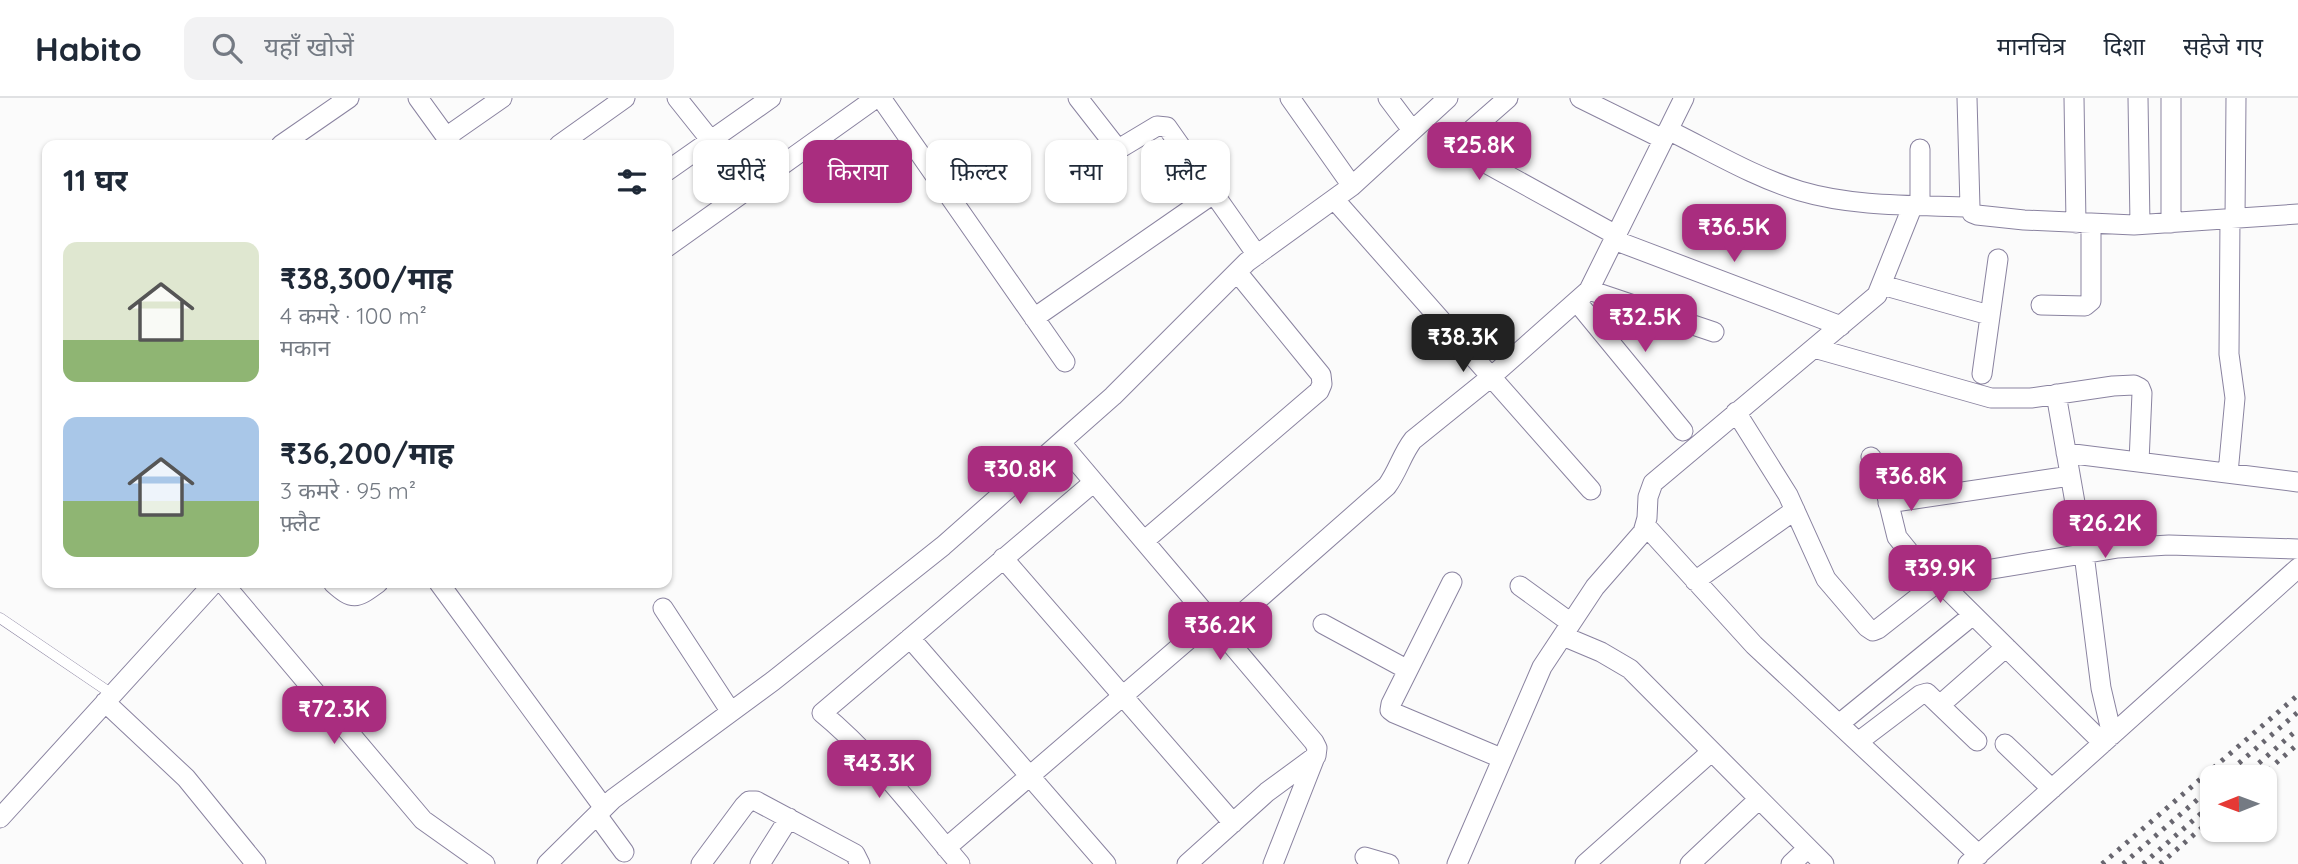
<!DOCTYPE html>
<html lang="hi">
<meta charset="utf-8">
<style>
:root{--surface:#fff;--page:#f2f2f3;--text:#1f2937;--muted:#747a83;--line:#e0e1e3;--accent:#a92d7f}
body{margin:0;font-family:Quicksand,"Noto Sans Devanagari",sans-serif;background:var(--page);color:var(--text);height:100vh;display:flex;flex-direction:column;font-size:26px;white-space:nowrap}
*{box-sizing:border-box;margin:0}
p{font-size:23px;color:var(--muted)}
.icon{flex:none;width:38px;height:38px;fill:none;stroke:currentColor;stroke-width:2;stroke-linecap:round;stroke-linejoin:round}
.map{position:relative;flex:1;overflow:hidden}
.drawer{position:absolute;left:42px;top:42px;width:630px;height:448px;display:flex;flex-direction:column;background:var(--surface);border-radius:14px;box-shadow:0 2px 5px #0004}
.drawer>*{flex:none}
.top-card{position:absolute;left:693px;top:42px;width:665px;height:63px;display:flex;gap:14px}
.needle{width:46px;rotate:269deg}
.controls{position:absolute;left:2200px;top:667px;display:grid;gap:14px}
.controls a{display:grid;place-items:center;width:77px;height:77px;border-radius:14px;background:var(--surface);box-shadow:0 2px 5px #0004;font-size:35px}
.price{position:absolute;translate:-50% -60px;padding:0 16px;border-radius:14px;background:var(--accent);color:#fff;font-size:23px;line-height:46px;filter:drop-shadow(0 2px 4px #0008)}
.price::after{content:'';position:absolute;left:50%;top:42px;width:21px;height:16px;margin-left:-10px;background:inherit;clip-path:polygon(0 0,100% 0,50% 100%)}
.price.on{background:#222;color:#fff}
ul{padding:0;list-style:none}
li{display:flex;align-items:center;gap:21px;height:175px;padding:0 21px}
li span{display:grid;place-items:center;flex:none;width:196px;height:140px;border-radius:14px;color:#555}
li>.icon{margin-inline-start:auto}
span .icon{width:84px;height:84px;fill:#fffc;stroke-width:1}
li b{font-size:30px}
h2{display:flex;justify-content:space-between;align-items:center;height:84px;padding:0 21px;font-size:30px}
.chip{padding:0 24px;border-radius:14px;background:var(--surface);box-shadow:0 2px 5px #0004;font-size:24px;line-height:63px}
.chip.on{background:var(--accent);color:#fff}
header{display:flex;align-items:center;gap:42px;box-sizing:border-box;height:98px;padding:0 35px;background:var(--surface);border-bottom:2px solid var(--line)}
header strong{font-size:33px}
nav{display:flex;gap:38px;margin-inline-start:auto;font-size:24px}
.search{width:490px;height:63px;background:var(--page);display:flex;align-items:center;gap:18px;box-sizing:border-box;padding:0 24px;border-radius:14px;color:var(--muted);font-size:26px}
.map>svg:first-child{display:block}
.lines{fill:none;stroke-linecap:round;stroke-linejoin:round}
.service-casing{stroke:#8a83a0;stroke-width:11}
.minor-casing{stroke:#8a83a0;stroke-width:21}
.service{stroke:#fff;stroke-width:10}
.minor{stroke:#fff;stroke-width:19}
.rail{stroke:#68666f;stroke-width:5;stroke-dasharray:3.5 7;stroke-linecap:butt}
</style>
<header>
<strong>Habito</strong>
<div class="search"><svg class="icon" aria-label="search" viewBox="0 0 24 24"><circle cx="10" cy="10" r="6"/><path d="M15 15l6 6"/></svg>यहाँ खोजें</div>
<nav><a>मानचित्र</a><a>दिशा</a><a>सहेजे गए</a></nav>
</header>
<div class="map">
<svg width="2298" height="766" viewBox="0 0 2298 766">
<rect width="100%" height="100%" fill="#fbfbfb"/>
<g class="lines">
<defs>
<path id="service" d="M0,520l112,76"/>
<path id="minor" d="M418,0l34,47
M677,0l71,89
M881,0l184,264
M1078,0l39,50 5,-1 35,-21 10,1 90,128
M1290,0l62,88
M1388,0l24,32
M1508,0l-49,43 1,8 156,86
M1580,0l83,41
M1967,0l3,109 2,6 5,2 47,5 110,5 164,-11
M2074,0l2,125
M2138,0l2,126
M1668,32c43,21 86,47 132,61 54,16 113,14 170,16
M446,39l56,-39
M281,47l68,-47
M559,47l66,-47
M667,73l104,-73
M1334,101l257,291
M1920,107v-56
M2235,121l1,-121
M2171,125v-125
M1614,142l227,86
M667,149l209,-149
M1882,187l107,30
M1589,192l125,42
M1577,204l106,129
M2041,207l44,1 6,-5v-78
M1034,220l179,-124
M1814,250l177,50h40l82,-12 21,-1 6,3 2,5 -3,69
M1982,276l16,-115
M2056,296l28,160 17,134 11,47
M1736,314l52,83 38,84 41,48 6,4 5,-2 61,-48 17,-6 162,-27 51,-3 129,4
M1061,345l253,299 3,6 -1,8 -49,36 -80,72
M2066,355l232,29
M1871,359l10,15 16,65 38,47
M2228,375l7,-75 -6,-44 1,-136
M1888,405l182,-27
M1646,428l108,119 225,210
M1144,443l175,-150 3,-7 -1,-9 -84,-103
M1003,460l230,265
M1695,483l100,-71
M1939,483l164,162
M1452,484l-61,122 -1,6 4,3 107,45
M223,485l200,237 62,44
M333,485c21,19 24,15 45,0
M439,485l165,225
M1520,488l51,37
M663,510l68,104
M1323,526l85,46
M1221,534l166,-146c11,-15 15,-32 26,-46l78,-63 98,-87 95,-192
M1563,538l38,16 29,17 194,195
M910,540l196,226
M105,604l81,76 70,86
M1940,607l66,-58
M1839,626l134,-109
M1858,644l62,-47 7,-2 50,48
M2005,646l47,45
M597,717l27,37
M0,720l214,-235
M946,750l265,-228
M1365,759l24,7
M547,766l66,-65 160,-118 170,-135 170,-150 134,-134 105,-76 96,-88
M701,766l43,-58 5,-5h7l99,53 5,10
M760,766l29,-46
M960,766c-44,-52 -86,-108 -138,-151l272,-231
M1273,766l42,-107
M1457,766l85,-197 53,-80 48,-55 4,-14 1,-21 5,-14 224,-188 36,-90
M1585,766l126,-112
M1690,766l69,-65
M1791,766l17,-16
M1968,766l330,-296"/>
</defs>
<!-- service casing -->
<use href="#service" class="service-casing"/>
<!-- minor casing -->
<use href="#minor" class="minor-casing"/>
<!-- service -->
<use href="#service" class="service"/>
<!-- minor -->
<use href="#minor" class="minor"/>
<!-- rail -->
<path class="rail" d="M2223,679l75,-65
M2243,679l55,-48
M2260,679l38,-33
M2102,766l196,-169
M2123,766l89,-77
M2143,766l69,-60
M2160,766l52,-45"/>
</g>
</svg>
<div class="controls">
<a><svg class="needle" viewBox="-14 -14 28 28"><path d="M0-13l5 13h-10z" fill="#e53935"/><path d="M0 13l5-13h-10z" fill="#747a83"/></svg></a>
</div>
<b class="price" style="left:1479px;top:84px">₹25.8K</b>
<b class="price" style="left:1734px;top:166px">₹36.5K</b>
<b class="price" style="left:1645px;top:256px">₹32.5K</b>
<b class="price on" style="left:1463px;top:276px">₹38.3K</b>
<b class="price" style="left:1020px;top:408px">₹30.8K</b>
<b class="price" style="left:1911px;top:415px">₹36.8K</b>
<b class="price" style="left:2105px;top:462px">₹26.2K</b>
<b class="price" style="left:1940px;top:507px">₹39.9K</b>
<b class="price" style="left:1220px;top:564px">₹36.2K</b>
<b class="price" style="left:334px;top:648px">₹72.3K</b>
<b class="price" style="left:879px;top:702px">₹43.3K</b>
<div class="top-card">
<a class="chip">खरीदें</a>
<a class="chip on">किराया</a>
<a class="chip">फ़िल्टर</a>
<a class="chip">नया</a>
<a class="chip">फ़्लैट</a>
</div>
<section class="drawer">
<h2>11 घर<svg class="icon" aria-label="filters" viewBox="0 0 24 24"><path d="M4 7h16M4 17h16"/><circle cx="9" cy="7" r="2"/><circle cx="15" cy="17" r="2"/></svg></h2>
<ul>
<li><span style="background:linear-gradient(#dfe7d0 70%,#8fb573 0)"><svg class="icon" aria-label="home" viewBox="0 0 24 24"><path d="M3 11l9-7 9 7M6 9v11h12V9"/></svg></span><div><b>₹38,300/माह</b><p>4 कमरे · 100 m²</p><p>मकान</p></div></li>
<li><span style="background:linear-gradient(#a9c7e8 60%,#8fb573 0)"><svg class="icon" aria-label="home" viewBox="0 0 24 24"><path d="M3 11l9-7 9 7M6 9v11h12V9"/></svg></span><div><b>₹36,200/माह</b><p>3 कमरे · 95 m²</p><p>फ़्लैट</p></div></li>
</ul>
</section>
</div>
